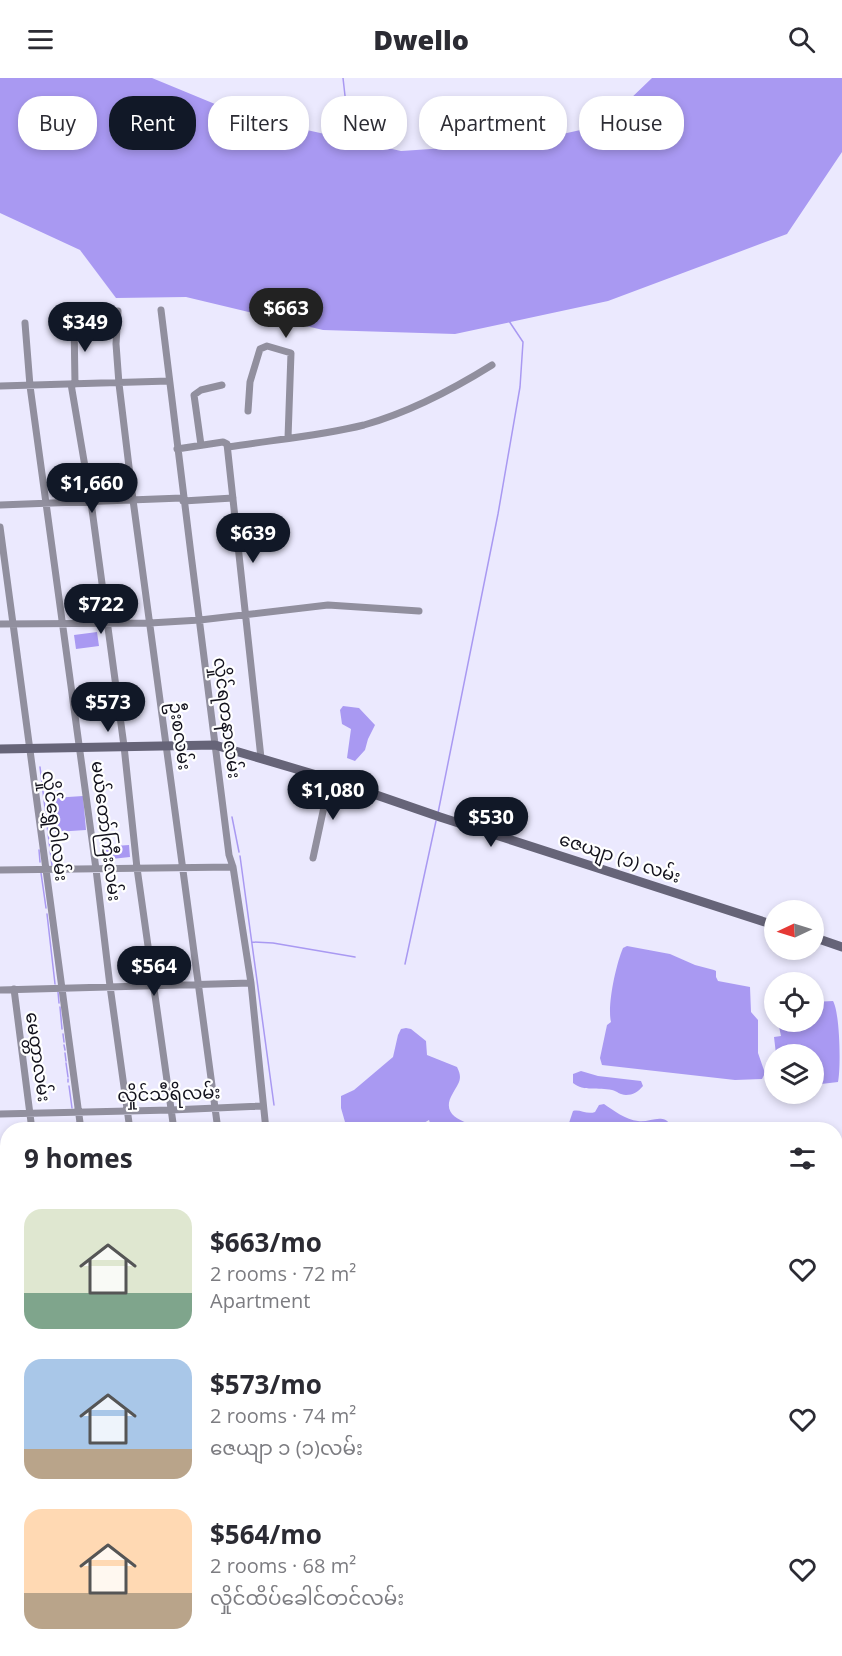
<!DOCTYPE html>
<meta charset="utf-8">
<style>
:root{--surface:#fff;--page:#f7f7f7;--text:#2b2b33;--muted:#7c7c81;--accent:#111827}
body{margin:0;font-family:"Open Sans","Noto Sans Myanmar",sans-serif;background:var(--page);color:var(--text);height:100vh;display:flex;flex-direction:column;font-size:22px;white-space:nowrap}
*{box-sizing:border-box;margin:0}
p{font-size:20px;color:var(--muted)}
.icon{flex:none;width:33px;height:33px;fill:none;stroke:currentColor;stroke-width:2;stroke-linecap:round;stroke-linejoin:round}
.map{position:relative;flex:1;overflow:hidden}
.drawer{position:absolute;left:0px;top:1044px;width:843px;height:534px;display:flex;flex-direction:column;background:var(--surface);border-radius:24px 24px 0 0;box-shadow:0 3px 9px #0003}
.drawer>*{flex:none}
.hud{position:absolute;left:18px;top:18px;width:807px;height:54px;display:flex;gap:12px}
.needle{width:39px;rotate:266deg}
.fabs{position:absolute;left:764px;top:822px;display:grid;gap:12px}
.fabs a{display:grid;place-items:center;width:60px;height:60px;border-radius:50%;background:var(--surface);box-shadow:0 3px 9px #0003;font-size:30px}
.price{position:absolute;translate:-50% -51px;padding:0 14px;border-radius:21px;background:var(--accent);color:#fff;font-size:20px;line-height:39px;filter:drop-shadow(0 2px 3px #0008)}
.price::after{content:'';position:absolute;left:50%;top:36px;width:18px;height:14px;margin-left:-9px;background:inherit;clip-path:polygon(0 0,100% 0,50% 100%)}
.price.active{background:#222;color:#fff}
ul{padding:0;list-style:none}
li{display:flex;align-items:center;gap:18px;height:150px;padding:0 24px}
li span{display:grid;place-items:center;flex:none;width:168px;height:120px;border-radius:18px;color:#555}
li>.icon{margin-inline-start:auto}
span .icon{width:72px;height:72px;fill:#fffc;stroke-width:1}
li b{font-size:26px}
h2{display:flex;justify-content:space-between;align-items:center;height:72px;padding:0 24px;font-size:26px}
.tag{padding:0 21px;border-radius:24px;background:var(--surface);box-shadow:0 3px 9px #0003;font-size:21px;line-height:54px}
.tag.active{background:var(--accent);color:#fff}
header{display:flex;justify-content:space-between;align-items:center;height:78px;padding:0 24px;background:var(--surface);font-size:27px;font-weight:800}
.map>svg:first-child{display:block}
.water{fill:#a999f2}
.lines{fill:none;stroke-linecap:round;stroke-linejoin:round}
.stream{stroke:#a999f2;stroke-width:1.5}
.street{stroke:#918f9e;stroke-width:7}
.secondary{stroke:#666478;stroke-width:9}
.labels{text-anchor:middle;stroke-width:4.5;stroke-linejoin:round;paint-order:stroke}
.street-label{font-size:18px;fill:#12111c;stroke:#fff}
</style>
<header><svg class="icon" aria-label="menu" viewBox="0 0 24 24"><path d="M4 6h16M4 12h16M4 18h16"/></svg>Dwello<svg class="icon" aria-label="search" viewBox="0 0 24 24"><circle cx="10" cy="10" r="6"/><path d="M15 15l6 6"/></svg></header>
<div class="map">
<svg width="842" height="1578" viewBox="0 0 842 1578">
<rect width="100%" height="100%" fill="#ebe9fe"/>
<!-- water -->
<path class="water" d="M0,0h152l92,38 157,35 121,-8 81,-18 49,-47h190v74l-55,82 -179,67 -153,33 -132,-4 -137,-33 -70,1 -36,-48 -80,-37z
M97,554l2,14 -23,3 -2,-14z
M343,628l16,2 16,17 -7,14 -3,11 -10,11 -8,-3 4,-29 -9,-5 -2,-14z
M83,718l3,34 -31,2 -2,-34z
M129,767l1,12 -28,3 -1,-13z
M627,868l43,8 25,11 19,5 2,1v6l2,4 32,6 1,25 7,8v33l7,20 -3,6 -27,1 -133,-15 -2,-7 7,-33 4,-3c-4,-16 5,-58 12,-74z
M833,923c7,12 8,67 5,81l-25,3v-31h-37l-2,-17 7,-1 -3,-14h35v-20z
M406,950l5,1 15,12 1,14 30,12c6,12 2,15 -4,26 -18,29 27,33 45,36h-66l-3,-9 -7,4 1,5h-76l-6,-21v-12l13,-6 39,-33 5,-22 3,-6z
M581,993l17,5 43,5 2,5c-5,6 -10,9 -17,9 -6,0 -9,-4 -14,-5 -14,-3 -28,2 -39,-7v-9z
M604,1026c9,6 22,16 34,17 11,2 24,-8 32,3l-1,5h-102l6,-18c7,-2 14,4 22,1l4,-7z
M836,1169l6,1v85l-6,2z"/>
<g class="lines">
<!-- stream -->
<path class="stream" d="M343,0l7,62
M40,689l12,99
M438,735l60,-299 22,-127 3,-45 -14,-21
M232,739l7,35
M39,772l1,12
M240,778l34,249
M41,795l5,35
M47,836l8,70
M252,864l21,1 82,14
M405,886l31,-143
M58,914l1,11
M60,929l2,22
M63,956l1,8
M64,967l1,5
M65,975l1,8
M66,985l2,14
M68,1001v3
M69,1008l3,22
M77,1044v8"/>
<!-- street -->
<path class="street" d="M161,232c21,182 46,363 68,545l4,12 18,116 15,147
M118,233l-2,33 3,40 14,116 85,630
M74,244l1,62
M25,245l5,63 66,483 14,117 20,144
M71,306l20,118 33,244 13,122 37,262
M0,308l169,-5
M248,333l2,-29 10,-33 7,-3 24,7 -3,85
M201,367l-7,-50 7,-5 21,-5
M228,369c44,-7 92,-11 136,-22 46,-13 88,-35 128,-60
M177,371l46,-7 4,2 34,314
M183,423l50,-3
M0,427l182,-7
M0,449l81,603
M0,546l150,-1 50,-3 128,-15 91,6
M313,780l17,-79
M0,792l233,-3
M14,911l18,141
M0,912l251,-7
M0,1036l171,-4 91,-4
M0,1149l8,53
M836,1265h6
M0,1278h8
M836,1328l2,2 4,15
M0,1396l8,-1
M836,1399l6,15
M0,1482l8,61
M0,1568l8,-3
M407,1570l2,8
M708,1570l1,8
M737,1570v8
M776,1570v8
M818,1570v8
M234,1578l42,-7
M306,1578l53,-8"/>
<!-- secondary -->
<path class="secondary" d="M0,671l215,-4 115,34 110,38 334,108
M813,859l29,10
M836,1399l6,-6
M589,1578l9,-8"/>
</g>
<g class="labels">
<!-- street labels -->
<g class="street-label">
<text transform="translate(227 640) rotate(83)" y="6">လှိုင်ရတနာလမ်း</text>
<text transform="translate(180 658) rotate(82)" y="6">ဦးစလမ်း</text>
<text transform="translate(55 748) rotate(83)" y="6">လှိုင်ရွှေဝါလမ်း</text>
<text transform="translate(106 753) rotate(83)" y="6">မယ်တော်ကြီးလမ်း</text>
<text transform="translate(620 780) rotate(18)" y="6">ဇေယျာ (၁) လမ်း</text>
<text transform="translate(38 979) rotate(82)" y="6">မေတ္တာလမ်း</text>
<text transform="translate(169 1016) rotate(-2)" y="6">လှိုင်သီရိလမ်း</text>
</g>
</g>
</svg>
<div class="fabs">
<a><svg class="needle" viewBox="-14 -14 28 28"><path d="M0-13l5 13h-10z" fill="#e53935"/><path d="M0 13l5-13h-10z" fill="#7c7c81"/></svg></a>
<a><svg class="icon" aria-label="locate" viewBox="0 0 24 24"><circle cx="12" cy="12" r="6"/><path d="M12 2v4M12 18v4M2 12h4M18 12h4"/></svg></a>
<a><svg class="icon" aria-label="layers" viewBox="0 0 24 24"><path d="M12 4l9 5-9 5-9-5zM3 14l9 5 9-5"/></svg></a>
</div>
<b class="price active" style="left:286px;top:261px">$663</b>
<b class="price" style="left:85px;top:275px">$349</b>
<b class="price" style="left:92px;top:436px">$1,660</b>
<b class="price" style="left:253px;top:486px">$639</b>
<b class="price" style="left:101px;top:557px">$722</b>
<b class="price" style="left:108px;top:655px">$573</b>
<b class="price" style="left:333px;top:743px">$1,080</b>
<b class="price" style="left:491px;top:770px">$530</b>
<b class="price" style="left:154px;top:919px">$564</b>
<div class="hud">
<a class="tag">Buy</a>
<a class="tag active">Rent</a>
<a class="tag">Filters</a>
<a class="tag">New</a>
<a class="tag">Apartment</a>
<a class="tag">House</a>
</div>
<section class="drawer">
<h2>9 homes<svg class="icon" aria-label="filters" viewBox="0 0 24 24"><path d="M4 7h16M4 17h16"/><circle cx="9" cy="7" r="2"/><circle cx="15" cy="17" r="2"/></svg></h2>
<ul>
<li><span style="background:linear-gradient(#dfe7d0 70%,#7fa58c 0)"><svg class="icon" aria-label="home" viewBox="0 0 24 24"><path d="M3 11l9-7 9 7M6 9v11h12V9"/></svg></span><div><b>$663/mo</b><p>2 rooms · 72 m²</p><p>Apartment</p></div><svg class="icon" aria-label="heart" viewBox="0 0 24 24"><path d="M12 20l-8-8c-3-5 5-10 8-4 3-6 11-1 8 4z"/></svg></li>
<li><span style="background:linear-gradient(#a9c7e8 75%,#b9a48a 0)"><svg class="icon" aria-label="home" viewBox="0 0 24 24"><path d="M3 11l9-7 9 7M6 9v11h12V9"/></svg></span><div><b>$573/mo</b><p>2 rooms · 74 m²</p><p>ဇေယျာ ၁ (၁)လမ်း</p></div><svg class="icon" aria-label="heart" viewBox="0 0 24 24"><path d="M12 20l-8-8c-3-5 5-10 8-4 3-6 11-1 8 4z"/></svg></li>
<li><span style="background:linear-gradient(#ffd9b3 70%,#b9a48a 0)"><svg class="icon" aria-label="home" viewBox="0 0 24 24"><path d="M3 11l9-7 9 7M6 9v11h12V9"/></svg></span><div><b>$564/mo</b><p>2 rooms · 68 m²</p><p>လှိုင်ထိပ်ခေါင်တင်လမ်း</p></div><svg class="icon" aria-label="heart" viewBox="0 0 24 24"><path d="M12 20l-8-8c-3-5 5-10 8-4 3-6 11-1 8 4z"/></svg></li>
</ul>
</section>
</div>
